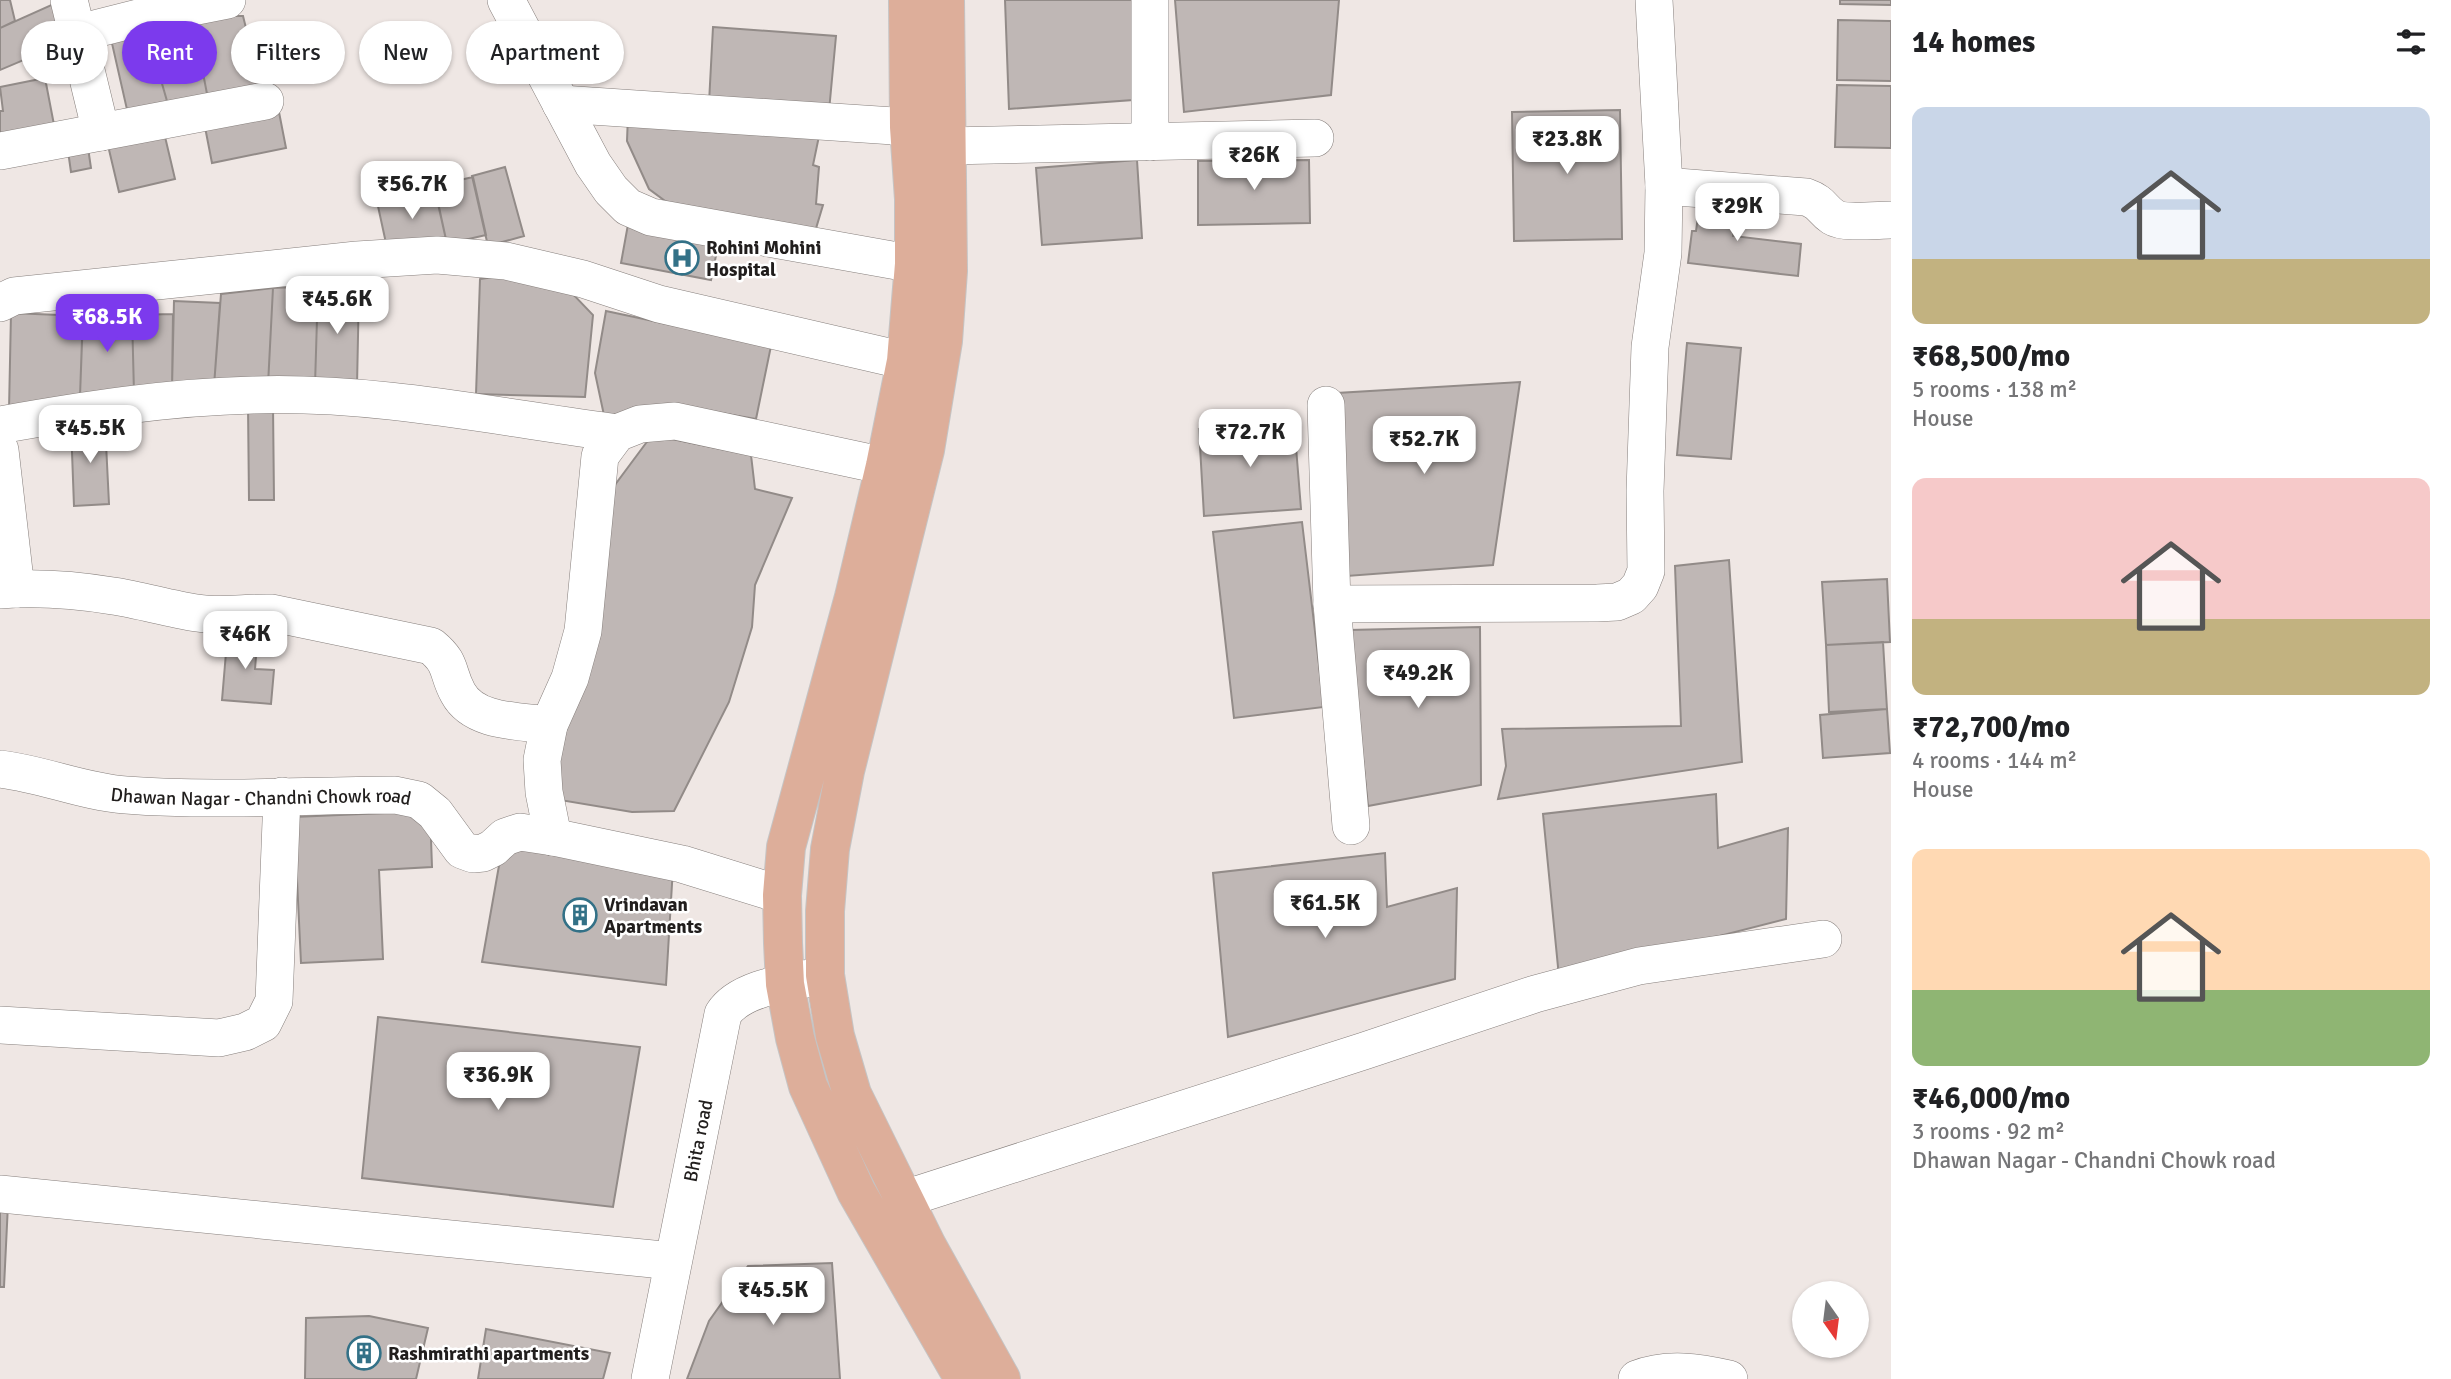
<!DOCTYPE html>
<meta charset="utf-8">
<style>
:root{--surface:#fff;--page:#f2f2f2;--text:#202124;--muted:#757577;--accent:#7c3aed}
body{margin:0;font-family:Signika,sans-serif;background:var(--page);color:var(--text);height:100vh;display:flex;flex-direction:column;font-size:26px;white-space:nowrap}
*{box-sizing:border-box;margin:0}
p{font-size:23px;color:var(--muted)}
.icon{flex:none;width:38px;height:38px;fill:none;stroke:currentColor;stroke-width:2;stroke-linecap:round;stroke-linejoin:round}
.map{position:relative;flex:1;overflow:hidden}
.side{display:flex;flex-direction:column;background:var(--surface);width:560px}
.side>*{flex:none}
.top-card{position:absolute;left:21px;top:21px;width:665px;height:63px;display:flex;gap:14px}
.needle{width:46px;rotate:166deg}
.tools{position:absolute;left:1792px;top:1281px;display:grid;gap:14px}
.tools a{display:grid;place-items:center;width:77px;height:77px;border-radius:50%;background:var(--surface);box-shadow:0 2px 5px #0004;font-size:35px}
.price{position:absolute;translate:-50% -60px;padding:0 16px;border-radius:14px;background:#fff;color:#222;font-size:23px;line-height:46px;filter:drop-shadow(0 2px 4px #0008)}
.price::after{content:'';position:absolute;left:50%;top:42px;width:21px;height:16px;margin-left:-10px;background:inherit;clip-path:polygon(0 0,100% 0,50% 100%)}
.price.current{background:var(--accent);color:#fff}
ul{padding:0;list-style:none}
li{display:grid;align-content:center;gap:14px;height:371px;padding:0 21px}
li span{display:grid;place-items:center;height:217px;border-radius:14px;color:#555}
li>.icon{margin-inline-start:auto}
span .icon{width:126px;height:126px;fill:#fffc;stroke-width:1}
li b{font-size:30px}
h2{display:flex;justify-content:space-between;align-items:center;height:84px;padding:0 21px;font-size:30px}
.chip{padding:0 24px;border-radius:32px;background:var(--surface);box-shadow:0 2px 5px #0004;font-size:24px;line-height:63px}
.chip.current{background:var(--accent);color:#fff}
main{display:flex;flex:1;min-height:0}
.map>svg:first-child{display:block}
.building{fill:#bfb7b5;stroke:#928b88;stroke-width:2}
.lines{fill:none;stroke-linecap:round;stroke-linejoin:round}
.minor-casing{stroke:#867f7c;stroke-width:38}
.primary-casing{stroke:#c5c4c4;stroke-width:40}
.minor{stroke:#fff;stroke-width:37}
.primary{stroke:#ddae9a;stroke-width:38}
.labels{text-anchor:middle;stroke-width:5;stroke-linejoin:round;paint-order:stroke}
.poi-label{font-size:19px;font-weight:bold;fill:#211e1d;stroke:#fff;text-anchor:start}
.street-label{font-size:19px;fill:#211e1d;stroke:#fff}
</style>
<main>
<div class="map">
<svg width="1891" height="1379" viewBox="0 0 1891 1379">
<rect width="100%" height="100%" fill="#efe7e4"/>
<!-- building -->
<path class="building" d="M0,0h10l5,21 -15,7z
M1005,0h131l-3,100 -124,9z
M1175,0h164l-8,95 -147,17z
M1840,0h51v5l-51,-1z
M58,2l13,38 -71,30v-42z
M192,16h51l17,68 -52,15z
M192,16l16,83 -39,9 -23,-80z
M1838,20l53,1v60l-54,-1z
M713,27l123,9 -7,75 -120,-8z
M146,28l23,80 -41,6 -17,-75z
M45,78l10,52 -55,10v-29h3l-3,-24z
M1837,85l54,1v62l-56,-1z
M278,107l8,41 -74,15 -8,-41z
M1620,110l2,129 -108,2 -2,-129z
M628,115l191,21 -6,29 6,2 -3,37 7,1 -9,30 -138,-26 -27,-20 -22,-48z
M162,124l13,55 -56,13 -13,-55z
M87,141l4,27 -20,4 -4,-28z
M1137,160l5,78 -100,7 -6,-77z
M1309,160l1,63 -112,2v-64z
M505,167l19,69 -36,10 -16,-70z
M473,177l13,58 -39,9 -13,-58z
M434,184l13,60 -58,13 -13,-60z
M1701,195l37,6 -5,35 68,8 -3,32 -110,-13 4,-32h4z
M629,219l91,17 -9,44 -90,-17z
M523,273l47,18 23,24 -8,82 -109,-3 4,-115z
M318,286l41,1 -2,99 -42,-1z
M318,286l-3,99h-47l5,-97z
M273,288l-5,97 -54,1 7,-92z
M174,301l46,2 -6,83 -42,2z
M83,311l49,4 2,78 -54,3z
M606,311l165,35 -15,73 -53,-9 -98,10 -10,-47z
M11,313l72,3 -3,80 -71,14z
M173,314l-1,74 -38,5 -2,-78z
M1687,343l54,5 -10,111 -54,-4z
M1520,382l-27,183 -146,11 -10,-183z
M248,406h25l1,94h-25z
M1294,422l7,87 -97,7 -5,-87z
M105,423l4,81 -35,2 -3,-81z
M652,435l99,20 4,34 37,9 -37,87 -3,42 -23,75 -55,109 -42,1 -78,-13 5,-78 47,-224z
M1302,522l22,185 -90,11 -21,-186z
M1729,560l13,202 -244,37 8,-33 -4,-37 179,-3 -6,-160z
M1887,579l3,63 -64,3 -4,-63z
M1480,627l1,158 -113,21 -19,-176z
M228,629l30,3 -3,37 19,1 -3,34 -49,-4z
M1883,642l4,67 -58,3 -3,-67z
M1887,709l3,44 -67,5 -3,-43z
M1716,794l2,54 70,-20 -2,91 -227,58 -16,-163z
M430,811l2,56 -53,3 4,89 -82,4 -7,-146z
M503,843l170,24 -7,118 -184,-23z
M1385,853l2,54 70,-19 -2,91 -227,58 -15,-164z
M378,1017l262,30 -27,160 -251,-29z
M0,1202l8,2 -4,83h-4z
M832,1263l8,116h-153l22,-58 39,-55z
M369,1316l59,12 -12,51h-111l1,-61z
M486,1329l124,24 -7,26h-125z"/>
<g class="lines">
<defs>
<g id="minor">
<path d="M69,0l32,132"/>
<path d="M506,0l87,164 18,26 17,17 23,10 263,47"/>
<path d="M1150,0v142"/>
<path d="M79,33l67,-17 81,-16"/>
<path d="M561,104l348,23"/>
<path d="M947,146l368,-8"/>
<path d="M0,151l265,-50"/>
<path d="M1664,186l142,11c17,6 15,12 27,20 11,7 44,3 58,3"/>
<path d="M0,303l14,-7 343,-36 80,-5 69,6 77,18 76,25 247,57"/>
<path d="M1326,405l6,199 19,222"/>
<path d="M0,425c84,-15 168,-28 253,-30 121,-4 244,22 364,38"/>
<path d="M0,450l16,139"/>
<path d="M0,590c37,-3 76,0 113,6 28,4 56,13 84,17 26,4 50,-1 75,0l159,33c22,18 15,25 27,47 16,30 62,28 91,32"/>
<path d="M1332,604l265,-1 20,-1 14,-6 9,-10 6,-15 -1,-80 5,-144 13,-94 1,-67 -10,-186"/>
<path id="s1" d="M0,769c43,5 83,23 126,26 89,7 179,0 269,0l24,5 16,13 27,37 11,4 10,-1 10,-5 12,-11 15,-5 33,5 129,27 100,31"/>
<path d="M553,837l-9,-45 -2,-32 7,-35 21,-47 13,-47 17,-175 17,-23 23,-9 35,-3 210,45"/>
<path d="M0,1025l219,13 26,-6 18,-9 11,-22 8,-205"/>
<path d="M0,1194l673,67"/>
<path d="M904,1199l460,-148 171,-57 104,-28 184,-27"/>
<path id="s2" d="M650,1379l73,-365c18,-28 71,-32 102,-39"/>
<path d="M1637,1379c30,-12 62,-7 92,0"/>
</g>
<path id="primary" d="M908,0l1,127 5,72v65l-8,97 -21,105 -31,131 -68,250 -4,48 1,48 2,41 10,54 13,48 48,105 108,188
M945,0l3,271 -5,70 -18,109 -80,321 -15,78 -5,62v64l10,61 17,58 75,152 74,133"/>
</defs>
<!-- minor casing -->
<use href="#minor" class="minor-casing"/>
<!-- primary casing -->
<use href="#primary" class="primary-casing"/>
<!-- minor -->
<use href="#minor" class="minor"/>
<!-- primary -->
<use href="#primary" class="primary"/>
</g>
<!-- icons -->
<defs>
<symbol id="hospital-ring" viewBox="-11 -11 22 22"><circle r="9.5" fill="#fff" stroke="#337187" stroke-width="1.5"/><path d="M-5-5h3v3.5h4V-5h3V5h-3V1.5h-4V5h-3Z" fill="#337187"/></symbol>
<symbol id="building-ring" viewBox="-11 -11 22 22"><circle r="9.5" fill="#fff" stroke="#337187" stroke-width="1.5"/><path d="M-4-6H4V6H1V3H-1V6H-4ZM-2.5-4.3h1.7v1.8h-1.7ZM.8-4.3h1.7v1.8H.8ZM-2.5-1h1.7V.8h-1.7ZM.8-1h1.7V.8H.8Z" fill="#337187"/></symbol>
</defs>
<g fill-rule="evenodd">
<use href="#hospital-ring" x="663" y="239" width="38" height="38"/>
<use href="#building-ring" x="561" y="896" width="38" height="38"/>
<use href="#building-ring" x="345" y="1334" width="38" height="38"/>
</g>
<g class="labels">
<!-- poi labels -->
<g class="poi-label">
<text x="706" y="254">Rohini Mohini<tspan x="706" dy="22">Hospital</tspan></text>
<text x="604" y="911">Vrindavan<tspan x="604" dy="22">Apartments</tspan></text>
<text x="388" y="1360">Rashmirathi apartments</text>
</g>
<!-- street labels -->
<g class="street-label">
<text dy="7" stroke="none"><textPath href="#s1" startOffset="264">Dhawan Nagar - Chandni Chowk road</textPath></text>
<text dy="7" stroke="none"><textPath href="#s2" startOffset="243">Bhita road</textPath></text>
</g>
</g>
</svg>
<div class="tools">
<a><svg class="needle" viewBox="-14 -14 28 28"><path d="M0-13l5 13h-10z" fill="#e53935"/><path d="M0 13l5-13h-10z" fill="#757577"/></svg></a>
</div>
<b class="price" style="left:1567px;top:176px">₹23.8K</b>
<b class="price" style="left:1254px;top:192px">₹26K</b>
<b class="price" style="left:412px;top:221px">₹56.7K</b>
<b class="price" style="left:1737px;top:243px">₹29K</b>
<b class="price" style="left:337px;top:336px">₹45.6K</b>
<b class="price current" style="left:107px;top:354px">₹68.5K</b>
<b class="price" style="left:90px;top:465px">₹45.5K</b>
<b class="price" style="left:1250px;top:469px">₹72.7K</b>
<b class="price" style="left:1424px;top:476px">₹52.7K</b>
<b class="price" style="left:245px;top:671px">₹46K</b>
<b class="price" style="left:1418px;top:710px">₹49.2K</b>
<b class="price" style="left:1325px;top:940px">₹61.5K</b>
<b class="price" style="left:498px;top:1112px">₹36.9K</b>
<b class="price" style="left:773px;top:1327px">₹45.5K</b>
<div class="top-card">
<a class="chip">Buy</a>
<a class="chip current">Rent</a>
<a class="chip">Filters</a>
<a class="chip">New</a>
<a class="chip">Apartment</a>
</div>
</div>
<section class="side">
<h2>14 homes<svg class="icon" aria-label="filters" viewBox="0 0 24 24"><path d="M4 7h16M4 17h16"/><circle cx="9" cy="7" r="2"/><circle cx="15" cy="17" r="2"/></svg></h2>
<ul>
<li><span style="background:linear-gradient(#c9d6e8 70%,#c2b280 0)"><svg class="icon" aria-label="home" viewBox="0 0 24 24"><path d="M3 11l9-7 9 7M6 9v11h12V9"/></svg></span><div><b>₹68,500/mo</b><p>5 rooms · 138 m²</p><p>House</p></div></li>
<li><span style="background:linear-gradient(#f6c9c9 65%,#c2b280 0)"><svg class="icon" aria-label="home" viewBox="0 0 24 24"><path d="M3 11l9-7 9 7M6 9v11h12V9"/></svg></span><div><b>₹72,700/mo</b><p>4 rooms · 144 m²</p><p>House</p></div></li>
<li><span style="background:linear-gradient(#ffd9b3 65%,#8fb573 0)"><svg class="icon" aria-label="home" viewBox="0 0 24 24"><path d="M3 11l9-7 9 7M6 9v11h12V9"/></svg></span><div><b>₹46,000/mo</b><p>3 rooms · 92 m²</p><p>Dhawan Nagar - Chandni Chowk road</p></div></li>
</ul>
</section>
</main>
